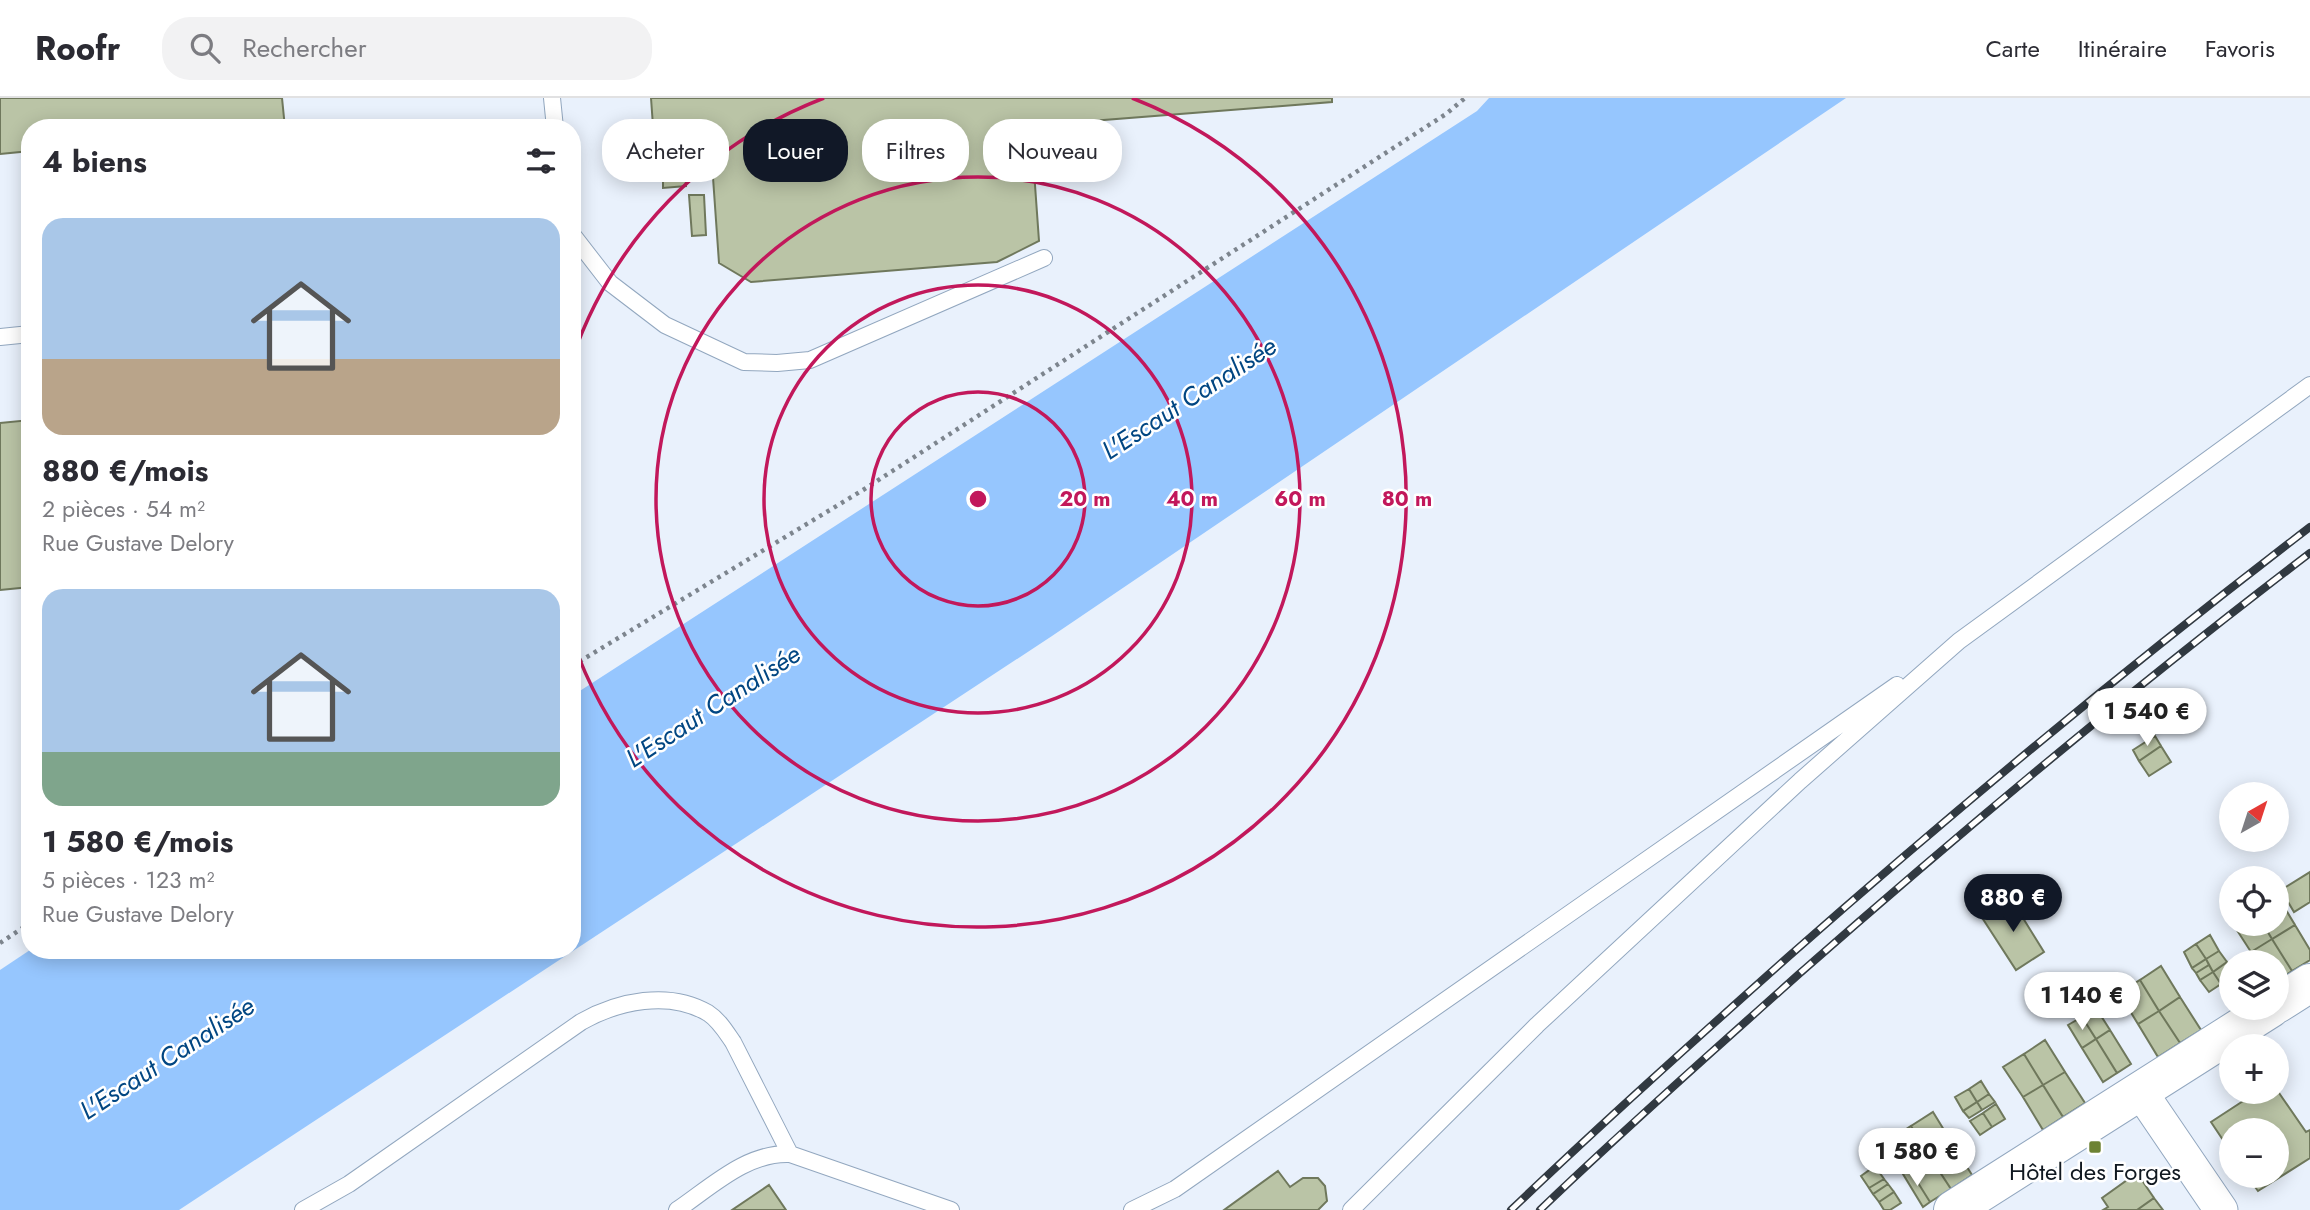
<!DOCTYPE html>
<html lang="fr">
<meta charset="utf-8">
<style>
:root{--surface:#fff;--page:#f2f2f3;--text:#2b2b33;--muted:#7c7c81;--line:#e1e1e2;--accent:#111827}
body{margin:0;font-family:Jost,sans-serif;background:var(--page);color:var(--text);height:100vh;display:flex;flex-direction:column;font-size:26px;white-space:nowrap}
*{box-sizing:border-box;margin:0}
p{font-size:23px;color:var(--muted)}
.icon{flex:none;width:38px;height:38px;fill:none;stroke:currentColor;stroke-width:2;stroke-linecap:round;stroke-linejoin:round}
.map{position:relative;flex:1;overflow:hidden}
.drawer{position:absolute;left:21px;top:21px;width:560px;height:840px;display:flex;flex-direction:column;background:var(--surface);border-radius:28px;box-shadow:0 4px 18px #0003}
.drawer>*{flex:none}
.hud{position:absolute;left:602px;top:21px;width:665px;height:63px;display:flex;gap:14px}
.needle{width:46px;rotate:39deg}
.fabs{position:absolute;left:2219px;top:684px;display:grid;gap:14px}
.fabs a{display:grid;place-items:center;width:70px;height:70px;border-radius:50%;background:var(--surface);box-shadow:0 4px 18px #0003;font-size:35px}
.price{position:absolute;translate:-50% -60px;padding:0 16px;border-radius:24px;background:#fff;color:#222;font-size:23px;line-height:46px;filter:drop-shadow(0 2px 4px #0008)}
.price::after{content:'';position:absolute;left:50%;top:42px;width:21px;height:16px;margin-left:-10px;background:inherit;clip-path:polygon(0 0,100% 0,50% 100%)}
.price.active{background:var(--accent);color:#fff}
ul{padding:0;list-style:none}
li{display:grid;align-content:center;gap:14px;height:371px;padding:0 21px}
li span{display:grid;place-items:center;height:217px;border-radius:21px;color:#555}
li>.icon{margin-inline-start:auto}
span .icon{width:126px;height:126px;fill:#fffc;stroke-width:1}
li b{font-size:30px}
h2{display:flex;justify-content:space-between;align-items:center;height:84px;padding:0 21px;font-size:30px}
.chip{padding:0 24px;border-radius:28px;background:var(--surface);box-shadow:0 4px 18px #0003;font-size:24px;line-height:63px}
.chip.active{background:var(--accent);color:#fff}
header{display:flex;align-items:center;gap:42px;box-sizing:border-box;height:98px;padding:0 35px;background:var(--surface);border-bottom:2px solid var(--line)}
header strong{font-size:33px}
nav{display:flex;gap:38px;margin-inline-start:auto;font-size:24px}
.search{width:490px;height:63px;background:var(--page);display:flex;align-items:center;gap:18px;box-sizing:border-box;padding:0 24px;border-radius:28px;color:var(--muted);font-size:26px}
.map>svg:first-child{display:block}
.water{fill:#96c6fe}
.building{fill:#bac4a6;stroke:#6f785c;stroke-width:2}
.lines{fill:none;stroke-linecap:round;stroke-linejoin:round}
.service-casing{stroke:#92a7bf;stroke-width:18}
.minor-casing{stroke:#92a7bf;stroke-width:35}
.tertiary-casing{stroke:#92a7bf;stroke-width:40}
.path{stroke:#7d858e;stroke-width:4.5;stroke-dasharray:3.5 5;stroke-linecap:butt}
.service{stroke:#fff;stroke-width:16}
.minor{stroke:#fff;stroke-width:33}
.tertiary{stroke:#fff;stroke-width:38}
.rail-casing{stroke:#313941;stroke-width:8}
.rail{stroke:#fff;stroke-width:5;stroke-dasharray:16;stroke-linecap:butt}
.ring{fill:none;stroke:#c2185b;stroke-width:3.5}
.poi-dot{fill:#6d8233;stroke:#fff;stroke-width:2.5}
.labels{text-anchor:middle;stroke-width:5;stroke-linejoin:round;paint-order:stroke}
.poi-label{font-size:24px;fill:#101820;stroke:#fff}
.water-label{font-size:26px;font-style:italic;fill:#014682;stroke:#fff}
.centre{fill:#c2185b;stroke:#fff;stroke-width:3.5}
.ring-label{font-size:21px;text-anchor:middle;font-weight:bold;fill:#c2185b;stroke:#fff;stroke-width:5;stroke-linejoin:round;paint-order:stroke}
</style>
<header>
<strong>Roofr</strong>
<div class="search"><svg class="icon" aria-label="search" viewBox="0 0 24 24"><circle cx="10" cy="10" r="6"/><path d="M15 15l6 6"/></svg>Rechercher</div>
<nav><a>Carte</a><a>Itinéraire</a><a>Favoris</a></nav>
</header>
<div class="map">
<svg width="2310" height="1112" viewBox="0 0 2310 1112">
<rect width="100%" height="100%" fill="#e9f1fc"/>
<!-- water -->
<path class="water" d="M1489,0h357l-794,538 -873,574h-179v-240l30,-20h542v-254l905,-585z"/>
<!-- building -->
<path class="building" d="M0,0h282l3,30h-255v23l-30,3z
M651,0h681v4l-266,21 2,18 -36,2 7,98 -42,21 -246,20 -32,-19 -8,-114 -56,5z
M685,74l1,14 -23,2v-15z
M689,97h15l2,40 -14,1z
M30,322v167l-30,3v-167z
M2155,638l6,10 -22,15 -6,-11z
M2161,648l10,16 -22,14 -10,-15z
M2310,774v30l-16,10 -13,-22z
M2277,797l18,30 -23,14 -9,-15h14z
M2010,799l34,55 -28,18 -35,-54z
M2233,826h30l9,15 -21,13z
M2295,827l15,25v10l-18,11 -20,-32z
M2210,837l9,16 -13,8 -10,-15z
M2272,841l20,32 -15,10v-19h-20l-6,-10z
M2196,846l10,15 -14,9 -8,-16z
M2219,853l8,11 -14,10 -7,-13z
M2206,861l3,6 -13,8 -4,-5z
M2227,864l4,7v8l-10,7 -8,-12z
M2209,867l4,7 -13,8 -4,-7z
M2161,868l19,31 -21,14 -19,-31z
M2213,874l8,12 -12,8 -9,-12z
M2140,882l19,31 -21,13 -19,-31z
M2180,899l21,33 -21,13 -21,-32z
M2096,910l14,22 -14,9 -14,-22z
M2159,913l21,32 -22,14 -20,-33z
M2082,919l14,22 -14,9 -14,-23z
M2110,932l21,34 -14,9 -21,-34z
M2096,941l21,34 -14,9 -21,-34z
M2045,942l20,32 -22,13 -19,-31z
M2024,956l19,31 -20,12 -20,-30z
M2065,974l20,31 -22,14 -20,-32z
M1981,983l8,13 -12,8 -8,-13z
M2043,987l20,32 -20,13 -20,-33z
M1969,991l8,13 -14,9 -8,-14z
M2277,992l29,42 4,-2v28l-52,33 -11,-15h30v-46h-46v22l-20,-30 46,-30h20z
M1989,996l6,8 -13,8 -5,-8z
M1977,1004l5,8 -13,8 -6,-7z
M1996,1006l9,15 -13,8 -9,-14z
M1933,1014l19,31 -22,14 -19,-31z
M1983,1015l9,14 -12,8 -10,-14z
M1911,1028l19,31 -20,13 -19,-31z
M1952,1045l20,32 -21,14 -21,-32z
M1930,1059l21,32 -21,13 -20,-32z
M1875,1068l9,13 -15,9 -8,-12z
M1910,1072l20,32 -7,5 -20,-33z
M1278,1073l12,16 13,-9h15l7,8 2,15 -9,9h-94z
M2137,1075l17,25 -17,12h-34l5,-3 -6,-9z
M1884,1081l4,5 -15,10 -4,-6z
M1888,1086l6,8 -15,10 -6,-8z
M769,1087l17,25h-54z
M1894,1094l7,11 -11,7h-6l-5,-8z
M2154,1100l9,12h-26z"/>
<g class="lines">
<defs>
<path id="service" d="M552,0l3,30
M572,136l38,49 55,42 79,37 33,1 33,-3 234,-102
M0,239l30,-3
M303,1112l46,-26 232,-162c37,-21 88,-32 127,-9 11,7 18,19 25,29l57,112
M677,1112c34,-23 70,-58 113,-56l161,56
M1132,1112l43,-21 722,-504
M1351,1112l186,-185 263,-244 159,-140 351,-256"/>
<path id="minor" d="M2140,993l81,119"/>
<path id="tertiary" d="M2277,906l33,-21
M1953,1112l318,-202"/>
</defs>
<!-- service casing -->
<use href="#service" class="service-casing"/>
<!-- minor casing -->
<use href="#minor" class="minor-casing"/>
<!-- tertiary casing -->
<use href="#tertiary" class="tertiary-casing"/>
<!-- path -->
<path class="path" d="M572,568l291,-176 583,-376 19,-16
M0,845l30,-20"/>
<!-- service -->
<use href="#service" class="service"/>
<!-- minor -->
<use href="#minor" class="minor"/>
<!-- tertiary -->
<use href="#tertiary" class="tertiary"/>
<defs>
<path id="rail" d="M1511,1112c91,-87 184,-170 277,-253 169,-149 343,-293 522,-430
M1540,1112c84,-81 172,-158 259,-236 166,-146 335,-287 511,-421"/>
</defs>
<!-- rail casing -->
<use href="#rail" class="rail-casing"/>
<!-- rail -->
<use href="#rail" class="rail"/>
</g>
<!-- distance rings -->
<g class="ring">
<circle cx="978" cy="401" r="107"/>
<circle cx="978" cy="401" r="214"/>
<circle cx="978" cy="401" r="322"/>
<path d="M572 261A429 429 0 0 1 824 0M1132 0A429 429 0 1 1 572 541"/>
</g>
<!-- markers -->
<rect class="poi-dot" x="2088" y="1042" width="14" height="14" rx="3.5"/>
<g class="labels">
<!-- poi labels -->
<g class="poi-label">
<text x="2095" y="1082">Hôtel des Forges</text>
</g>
<!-- water labels -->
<g class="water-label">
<text transform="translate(1189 300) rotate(-33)" y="9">L'Escaut Canalisée</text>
<text transform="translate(713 608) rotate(-33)" y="9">L'Escaut Canalisée</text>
<text transform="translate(167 960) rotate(-33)" y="9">L'Escaut Canalisée</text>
</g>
</g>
<circle cx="978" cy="401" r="10" class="centre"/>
<g class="ring-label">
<text x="1085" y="408">20 m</text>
<text x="1192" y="408">40 m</text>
<text x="1300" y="408">60 m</text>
<text x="1407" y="408">80 m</text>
</g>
</svg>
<div class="fabs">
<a><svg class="needle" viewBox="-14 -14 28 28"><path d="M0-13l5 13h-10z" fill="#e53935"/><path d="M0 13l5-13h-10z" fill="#7c7c81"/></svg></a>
<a><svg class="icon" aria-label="locate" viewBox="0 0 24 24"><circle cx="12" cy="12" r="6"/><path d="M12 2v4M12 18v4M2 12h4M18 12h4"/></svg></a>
<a><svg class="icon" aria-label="layers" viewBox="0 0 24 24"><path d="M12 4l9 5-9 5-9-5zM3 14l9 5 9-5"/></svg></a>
<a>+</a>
<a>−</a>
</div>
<b class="price" style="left:2147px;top:650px">1 540 €</b>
<b class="price active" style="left:2013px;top:836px">880 €</b>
<b class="price" style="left:2082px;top:934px">1 140 €</b>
<b class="price" style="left:1917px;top:1090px">1 580 €</b>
<div class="hud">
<a class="chip">Acheter</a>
<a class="chip active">Louer</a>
<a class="chip">Filtres</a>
<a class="chip">Nouveau</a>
</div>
<section class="drawer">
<h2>4 biens<svg class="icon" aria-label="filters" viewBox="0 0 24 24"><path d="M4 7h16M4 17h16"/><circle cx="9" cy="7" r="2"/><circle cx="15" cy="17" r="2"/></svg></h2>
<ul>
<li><span style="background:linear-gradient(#a9c7e8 65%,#b9a48a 0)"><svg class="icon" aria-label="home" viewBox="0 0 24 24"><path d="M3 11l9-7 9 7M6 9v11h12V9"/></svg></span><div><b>880 €/mois</b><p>2 pièces · 54 m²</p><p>Rue Gustave Delory</p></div></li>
<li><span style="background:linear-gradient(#a9c7e8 75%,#7fa58c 0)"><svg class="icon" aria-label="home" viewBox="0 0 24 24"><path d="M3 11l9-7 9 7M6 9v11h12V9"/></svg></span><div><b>1 580 €/mois</b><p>5 pièces · 123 m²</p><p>Rue Gustave Delory</p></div></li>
</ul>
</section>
</div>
